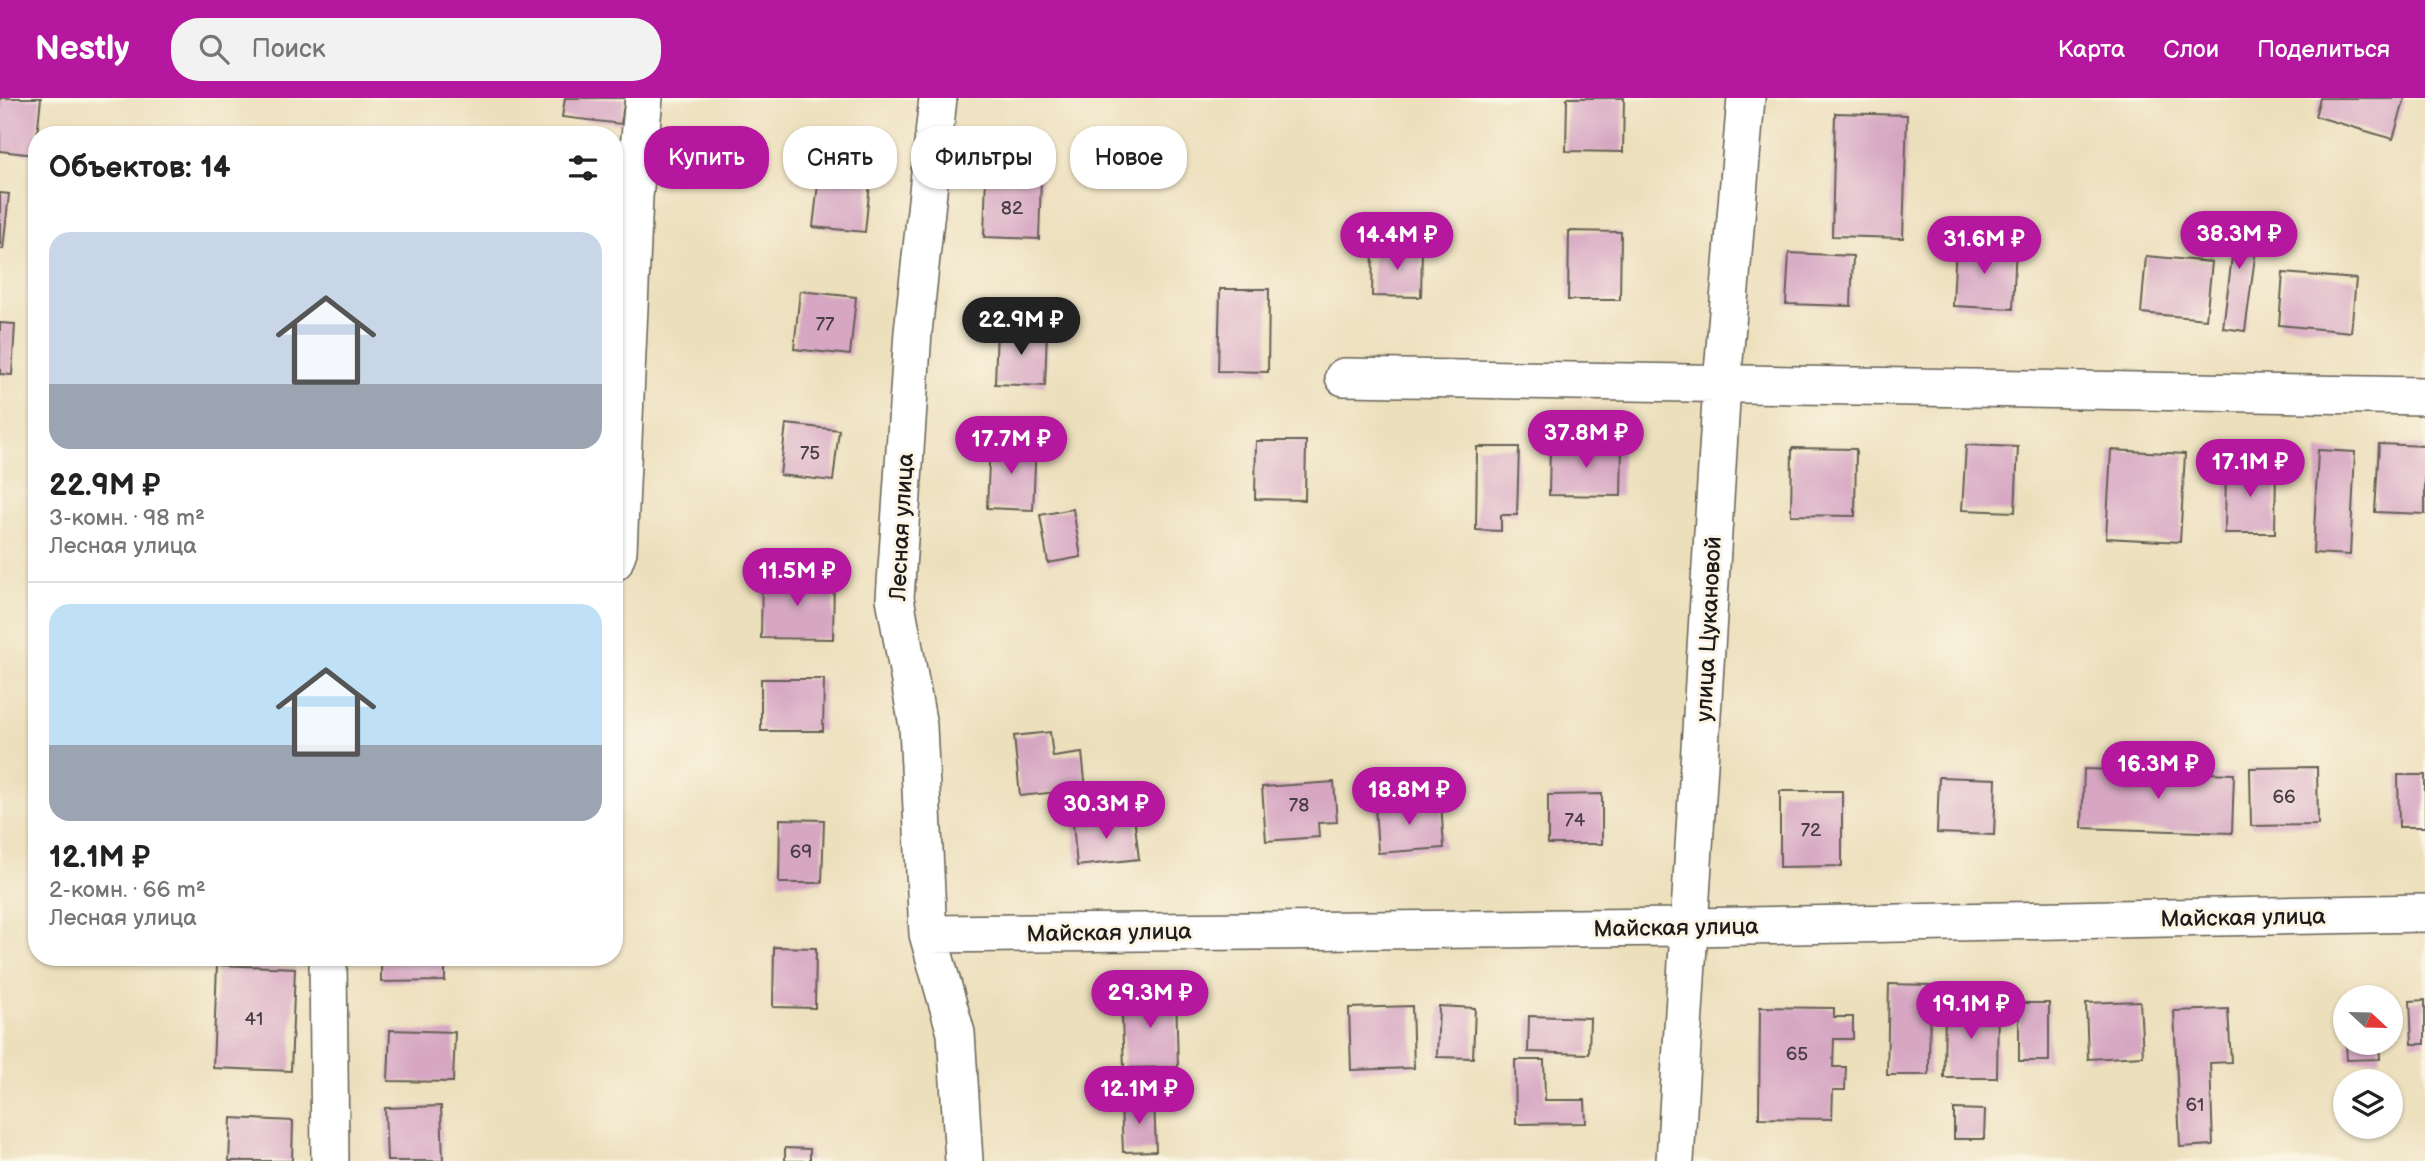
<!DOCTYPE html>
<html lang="ru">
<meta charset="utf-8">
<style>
:root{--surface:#fff;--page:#f2f2f2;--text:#222;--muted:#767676;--line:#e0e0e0;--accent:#b5179e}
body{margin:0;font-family:"Balsamiq Sans",sans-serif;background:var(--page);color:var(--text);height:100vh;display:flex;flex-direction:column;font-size:26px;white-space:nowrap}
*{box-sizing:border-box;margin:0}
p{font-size:23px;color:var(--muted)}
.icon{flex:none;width:38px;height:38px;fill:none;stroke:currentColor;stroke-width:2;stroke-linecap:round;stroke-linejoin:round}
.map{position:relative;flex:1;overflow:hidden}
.side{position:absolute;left:28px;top:28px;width:595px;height:840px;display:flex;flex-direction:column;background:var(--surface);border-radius:28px;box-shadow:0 2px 5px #0004}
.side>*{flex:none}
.top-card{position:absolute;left:644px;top:28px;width:665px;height:63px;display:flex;gap:14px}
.needle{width:46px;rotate:112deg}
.tools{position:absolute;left:2333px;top:887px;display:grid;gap:14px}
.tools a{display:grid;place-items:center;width:70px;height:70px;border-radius:50%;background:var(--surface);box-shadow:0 2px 5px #0004;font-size:35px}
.price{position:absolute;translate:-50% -60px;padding:0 16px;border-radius:24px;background:var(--accent);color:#fff;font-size:23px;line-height:46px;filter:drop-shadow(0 2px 4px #0008)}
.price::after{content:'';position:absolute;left:50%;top:42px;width:21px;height:16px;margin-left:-10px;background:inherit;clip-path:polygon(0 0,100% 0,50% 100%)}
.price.active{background:#222;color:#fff}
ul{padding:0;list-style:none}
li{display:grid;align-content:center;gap:14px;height:371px;padding:0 21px}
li+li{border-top:2px solid var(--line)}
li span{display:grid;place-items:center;height:217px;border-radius:21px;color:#555}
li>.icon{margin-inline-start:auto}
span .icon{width:126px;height:126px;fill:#fffc;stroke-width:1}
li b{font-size:30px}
h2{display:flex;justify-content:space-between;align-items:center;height:84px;padding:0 21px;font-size:30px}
.pill{padding:0 24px;border-radius:28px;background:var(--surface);box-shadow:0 2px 5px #0004;font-size:24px;line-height:63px}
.pill.active{background:var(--accent);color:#fff}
header{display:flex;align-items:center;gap:42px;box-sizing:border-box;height:98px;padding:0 35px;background:var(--accent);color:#fff}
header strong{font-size:33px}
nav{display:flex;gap:38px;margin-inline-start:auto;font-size:24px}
.search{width:490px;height:63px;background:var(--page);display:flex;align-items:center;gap:18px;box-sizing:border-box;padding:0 24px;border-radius:28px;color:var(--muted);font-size:26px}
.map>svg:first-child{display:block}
.building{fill:#d6a6c2}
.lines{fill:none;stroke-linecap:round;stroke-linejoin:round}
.street-casing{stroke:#656054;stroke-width:40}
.street{stroke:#fff;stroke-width:37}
.labels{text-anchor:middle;stroke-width:6;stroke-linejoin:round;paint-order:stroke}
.number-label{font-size:19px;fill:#4a3e46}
.street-label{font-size:23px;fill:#1c1c1c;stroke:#fcf5e5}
</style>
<header>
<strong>Nestly</strong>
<div class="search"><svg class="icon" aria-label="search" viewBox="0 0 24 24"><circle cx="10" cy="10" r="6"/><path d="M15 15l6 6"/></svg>Поиск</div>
<nav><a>Карта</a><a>Слои</a><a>Поделиться</a></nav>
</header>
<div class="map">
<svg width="2425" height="1063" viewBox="0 0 2425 1063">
<rect width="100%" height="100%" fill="#fcf5e5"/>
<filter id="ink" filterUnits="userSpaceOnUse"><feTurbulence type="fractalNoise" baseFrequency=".0143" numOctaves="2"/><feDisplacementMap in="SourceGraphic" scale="14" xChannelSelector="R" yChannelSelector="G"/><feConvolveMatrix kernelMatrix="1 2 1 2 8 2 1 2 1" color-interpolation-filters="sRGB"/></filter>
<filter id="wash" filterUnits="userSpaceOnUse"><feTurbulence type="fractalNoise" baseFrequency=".00686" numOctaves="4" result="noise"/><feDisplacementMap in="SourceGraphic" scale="28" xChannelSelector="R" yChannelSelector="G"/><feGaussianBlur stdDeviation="1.57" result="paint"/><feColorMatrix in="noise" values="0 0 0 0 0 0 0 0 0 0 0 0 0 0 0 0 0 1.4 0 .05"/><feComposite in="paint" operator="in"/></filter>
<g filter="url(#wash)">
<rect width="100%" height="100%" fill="#ecdfbc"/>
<g id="blocks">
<!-- building -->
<path class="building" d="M0,0h41l-6,57 -35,-4z
M565,0h60l-4,26 -59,-7z
M1567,0h57l-1,54 -57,-1z
M2320,0h85l-12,41 -78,-23z
M1835,15l72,2 -4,123 -71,-2z
M822,51l51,5 -8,78 -52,-5z
M986,77l55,3 -2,61 -55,-2z
M0,95l9,1 -6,55h-3z
M2219,124l40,5 -14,104 -22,-3 10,-79 -17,-2z
M1569,133l52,1 -1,68h-52z
M1956,144l60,3 -3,64 -60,-3z
M1373,149l49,1 -1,49 -49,-1z
M1789,155l64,3 -2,50 -65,-2z
M2146,158l66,6 -6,57 -65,-6z
M2283,175l73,6 -5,53 -72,-7z
M1220,191h49l-1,83 -50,-1z
M800,193l56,6 -6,58 -56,-6z
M0,225l15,1 -3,51 -12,-1z
M997,230l50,2 -2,56 -50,-2z
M786,326l53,6 -6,51 -53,-6z
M1256,343h50l-1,59 -50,-1z
M990,344l46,2 -3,66 -46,-2z
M2379,346l46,2v68l-50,-2z
M1550,347l72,1 -1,50 -72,-1z
M1966,347l52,2 -3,65 -53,-2z
M1477,349h42l-2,68h-16v16l-25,-1z
M1792,350l64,1 -1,67 -64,-1z
M2111,352l74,4 -5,88 -74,-4z
M2318,352l37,2 -5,103 -37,-2z
M2226,366l50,1 -1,68h-50z
M1073,411l8,48 -33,6 -8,-48z
M762,479l72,1 -1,61 -72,-1z
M761,581h63l-1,52h-62z
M1050,634l3,25 29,-4 4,36 -66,7 -6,-60z
M2317,669l1,58 -67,1 -1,-58z
M2084,671l150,5 -2,59 -150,-5z
M2398,677h27v52h-26z
M1939,679l57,2 -2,56 -57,-2z
M1334,684l3,40 -19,1 1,14 -53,4 -4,-54z
M1780,693h62v75l-62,1z
M1602,696v50h-54v-49z
M1441,703l3,47 -66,5 -3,-47z
M1134,718l5,43 -62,7 -4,-43z
M780,721l44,1 -2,63h-43z
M774,849l42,1 -1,60 -42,-1z
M381,859h64v24l-64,1z
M217,867l78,3 -4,103 -78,-3z
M1889,886l41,1 -1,90h-42z
M1176,895l2,74 -54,1 -3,-74z
M2425,902v44h-13l-2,-43z
M2140,903l3,55 -55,3 -2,-56z
M1945,905l53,1 -1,74h-53z
M2019,905h30v58h-30z
M1412,908l2,62 -63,2 -2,-62z
M1439,908l36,2 -2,50 -36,-1z
M1760,909l74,1v9h19v22h-19l-1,28h13l-1,23h-12l-1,29 -73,-1z
M2228,911l3,53 -21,1 3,82 -33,2 -6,-136z
M1529,918l61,2 -1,36 -61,-2z
M390,932l65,2 -2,50 -65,-1z
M2346,945h33l1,16 -33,1z
M1515,962h29l1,40h40l1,23 -70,1z
M1154,1003l2,50 -33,1 -2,-50z
M441,1008l2,55h-56l-2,-53z
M1954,1011l31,1 -1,29h-30z
M231,1020l62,3 -1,40h-63z
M785,1050l25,1v12h-25z"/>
</g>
</g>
<g filter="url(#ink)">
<use href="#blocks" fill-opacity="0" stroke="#656054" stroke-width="2"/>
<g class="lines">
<defs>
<path id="street" d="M938,0l-25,234 -18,266 23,128 10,208 28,99 8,128
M1344,279l1081,19
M614,464l4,-11 16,-354 10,-99
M928,836l762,-7 735,-14
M328,859l2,204
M1675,1063l47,-777 24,-286"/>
</defs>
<!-- street casing -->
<use href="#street" class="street-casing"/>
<!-- street -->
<use href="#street" class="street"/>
</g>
</g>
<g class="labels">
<!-- number labels -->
<g class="number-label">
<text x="1012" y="116">82</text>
<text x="825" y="232">77</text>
<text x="810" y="361">75</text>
<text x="2284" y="705">66</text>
<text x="1299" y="713">78</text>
<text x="1575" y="728">74</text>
<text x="1811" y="738">72</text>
<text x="801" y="760">69</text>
<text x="254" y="927">41</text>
<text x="1797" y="962">65</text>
<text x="2195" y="1013">61</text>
</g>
<!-- street labels -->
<g class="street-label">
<text transform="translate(901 429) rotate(-87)" y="8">Лесная улица</text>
<text transform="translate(1708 531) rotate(-87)" y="8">улица Цукановой</text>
<text transform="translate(2243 819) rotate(-1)" y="8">Майская улица</text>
<text transform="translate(1676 829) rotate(-1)" y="8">Майская улица</text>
<text transform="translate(1109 834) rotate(-1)" y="8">Майская улица</text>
</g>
</g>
</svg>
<div class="tools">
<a><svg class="needle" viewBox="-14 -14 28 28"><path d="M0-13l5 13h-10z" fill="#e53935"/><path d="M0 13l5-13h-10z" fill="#767676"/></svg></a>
<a><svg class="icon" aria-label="layers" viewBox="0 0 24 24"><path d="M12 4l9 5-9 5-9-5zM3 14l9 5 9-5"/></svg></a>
</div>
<b class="price" style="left:2239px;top:173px">38.3M ₽</b>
<b class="price" style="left:1397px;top:174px">14.4M ₽</b>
<b class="price" style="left:1984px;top:178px">31.6M ₽</b>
<b class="price active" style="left:1021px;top:259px">22.9M ₽</b>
<b class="price" style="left:1586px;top:372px">37.8M ₽</b>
<b class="price" style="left:1011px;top:378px">17.7M ₽</b>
<b class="price" style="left:2250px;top:401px">17.1M ₽</b>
<b class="price" style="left:797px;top:510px">11.5M ₽</b>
<b class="price" style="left:2158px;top:703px">16.3M ₽</b>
<b class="price" style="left:1409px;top:729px">18.8M ₽</b>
<b class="price" style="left:1106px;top:743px">30.3M ₽</b>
<b class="price" style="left:1150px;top:932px">29.3M ₽</b>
<b class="price" style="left:1971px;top:943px">19.1M ₽</b>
<b class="price" style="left:1139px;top:1028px">12.1M ₽</b>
<div class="top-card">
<a class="pill active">Купить</a>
<a class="pill">Снять</a>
<a class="pill">Фильтры</a>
<a class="pill">Новое</a>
</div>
<section class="side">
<h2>Объектов: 14<svg class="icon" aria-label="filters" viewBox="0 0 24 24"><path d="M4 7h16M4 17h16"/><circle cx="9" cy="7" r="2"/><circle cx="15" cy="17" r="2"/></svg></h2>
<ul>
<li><span style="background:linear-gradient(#c9d6e8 70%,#9aa5b1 0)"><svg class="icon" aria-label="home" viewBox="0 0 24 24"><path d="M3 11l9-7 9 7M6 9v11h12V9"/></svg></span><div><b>22.9M ₽</b><p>3-комн. · 98 m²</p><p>Лесная улица</p></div></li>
<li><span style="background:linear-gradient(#bfe0f5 65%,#9aa5b1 0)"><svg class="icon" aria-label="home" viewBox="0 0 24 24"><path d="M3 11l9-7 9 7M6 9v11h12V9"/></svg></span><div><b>12.1M ₽</b><p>2-комн. · 66 m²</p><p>Лесная улица</p></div></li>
</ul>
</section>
</div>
